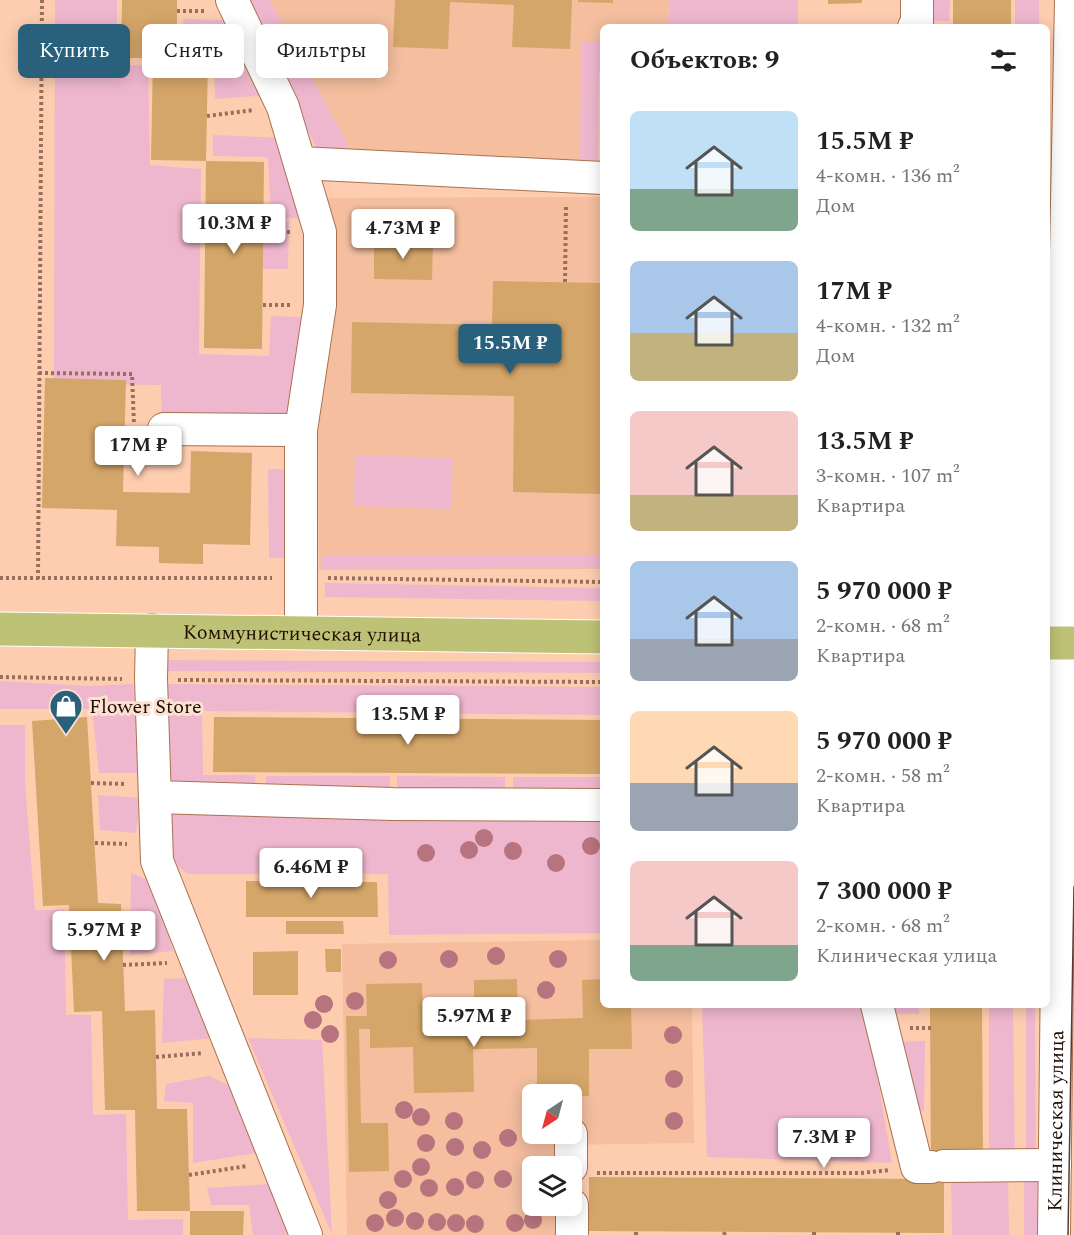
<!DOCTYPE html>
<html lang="ru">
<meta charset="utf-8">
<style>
:root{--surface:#fff;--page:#f6f6f6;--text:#222;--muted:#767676;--accent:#29607b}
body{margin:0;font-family:Spectral,serif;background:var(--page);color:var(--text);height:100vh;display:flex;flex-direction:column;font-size:22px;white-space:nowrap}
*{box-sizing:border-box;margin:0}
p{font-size:20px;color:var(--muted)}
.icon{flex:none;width:33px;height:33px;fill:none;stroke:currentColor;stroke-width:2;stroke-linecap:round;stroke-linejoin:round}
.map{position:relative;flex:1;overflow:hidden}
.drawer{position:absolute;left:600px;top:24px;width:450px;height:984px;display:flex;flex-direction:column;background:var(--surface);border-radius:9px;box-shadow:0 3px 15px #0003}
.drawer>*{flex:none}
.guide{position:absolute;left:18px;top:24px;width:492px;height:54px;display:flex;gap:12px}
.needle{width:39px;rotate:216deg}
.buttons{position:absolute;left:522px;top:1084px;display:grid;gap:12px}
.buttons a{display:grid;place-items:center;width:60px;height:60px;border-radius:9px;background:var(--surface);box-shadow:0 3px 15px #0003;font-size:30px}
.price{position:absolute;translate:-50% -51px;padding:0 14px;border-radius:6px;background:#fff;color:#222;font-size:20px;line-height:39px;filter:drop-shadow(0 2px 3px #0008)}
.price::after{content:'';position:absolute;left:50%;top:36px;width:18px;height:14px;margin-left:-9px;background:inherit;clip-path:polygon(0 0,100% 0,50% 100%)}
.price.selected{background:var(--accent);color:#fff}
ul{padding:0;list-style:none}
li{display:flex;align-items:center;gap:18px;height:150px;padding:0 30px}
li span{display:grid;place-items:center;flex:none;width:168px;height:120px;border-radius:9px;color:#555}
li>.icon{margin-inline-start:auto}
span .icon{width:72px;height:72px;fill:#fffc;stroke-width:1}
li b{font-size:26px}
h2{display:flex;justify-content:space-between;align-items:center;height:72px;padding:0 30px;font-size:26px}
.tag{padding:0 21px;border-radius:9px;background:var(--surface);box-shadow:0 3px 15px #0003;font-size:21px;line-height:54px}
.tag.selected{background:var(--accent);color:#fff}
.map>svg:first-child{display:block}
.built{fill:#f4be9f;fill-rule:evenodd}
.green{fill:#eeb7cd}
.building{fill:#d5a669}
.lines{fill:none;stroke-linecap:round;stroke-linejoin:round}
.minor-casing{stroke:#a8714f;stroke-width:34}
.major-casing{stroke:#fff;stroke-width:35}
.path{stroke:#95715d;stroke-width:4;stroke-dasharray:3 3;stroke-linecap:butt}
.minor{stroke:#fff;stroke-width:32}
.major{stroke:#bec276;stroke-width:33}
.tram{stroke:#5a3d2e;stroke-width:1.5}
.tree{fill:#b8747e}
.labels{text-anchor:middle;stroke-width:6;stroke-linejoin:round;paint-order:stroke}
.street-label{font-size:20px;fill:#220d02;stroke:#fae1d2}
.poi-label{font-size:20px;fill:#220d02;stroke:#fae1d2;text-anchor:start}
</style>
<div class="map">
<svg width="1074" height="1235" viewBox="0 0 1074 1235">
<rect width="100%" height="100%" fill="#fecdb0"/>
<!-- built -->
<path class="built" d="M270,0h399l-1,27h-65v15h-21l-2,118h-224z
M603,197v372l-284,1 -2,-372z
M603,940v65h89l2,138 -138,2 1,22h-25v39h26v29h-211l-5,-291zM532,1095h40v39h-40z"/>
<!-- green -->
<path class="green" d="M55,0h62v64l31,2 2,99 51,4 -2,185 70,2 2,-40 34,1 -3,119 -140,2 -1,-53 -107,-1z
M243,0h27l86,160 -34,-1z
M669,0h129v27h-130z
M924,0h26l-1,21 -25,-1z
M1015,0h24v27h-24z
M183,19l50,1 37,75 -55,4 -1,-44 -29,-4z
M581,41l22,1v29h-4l-1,90 -18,-1z
M213,135l75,3 14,80 -31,1 -3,-62 -55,-1z
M252,220l37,1 -1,48h-36z
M355,455l98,3 -2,51 -97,-3z
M268,469h24l1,89h-24z
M603,555v13l-282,1v-13z
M325,583l278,5v13l-278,-4z
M159,660l444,2v11l-444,-2z
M0,681l89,5 44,-2 8,89h-42l-7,-64h-92z
M157,684l446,3v28l-401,-4 1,64h52l2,19 -91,-7z
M0,725h25v59l10,126h29l2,105h25l2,100 33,-1 2,106 55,-1v16h-183z
M266,776h124v19h-124z
M397,776l108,1v20l-108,-1z
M513,777h90v18h-90z
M98,795l43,3 -5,35 -36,-3z
M173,811l430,2v120l-214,2 -1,-61h-200l-12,-9 -7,-19z
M131,873l22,9 20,69 -43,4z
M192,978l22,60 -52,5 2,-64z
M702,1005h158l6,5 26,153 -185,-6z
M889,1005h30v9h-26z
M989,1005h24l2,156 -26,-1z
M1026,1005h9l1,156 -10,1z
M248,1038l74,2 10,194z
M925,1041l-1,70h-15l-15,-69z
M209,1076l17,8 20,29 10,40 -63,10v-60l-29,-2 2,-17z
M1008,1174l1,61h-57l-1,-60z
M1024,1177h13v58h-13z
M268,1184l18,24v27h-33l-4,-30h-38l-4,-17z"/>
<!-- building -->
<path class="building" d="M122,0h55v58l31,1 -2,102 -55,-1 2,-102h-32z
M395,0h177l-2,49 -58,-2 2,-42 -64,-3 -2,47 -55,-2z
M578,0h35v3l-35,-1z
M828,0h34v3l-34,1z
M953,0h58v27h-58z
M206,161l58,1 -2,187 -58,-1z
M374,240l59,1 -1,39 -58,-1z
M493,281l110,2v211l-90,-2 1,-96 -163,-3 1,-71 140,3z
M45,378l81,2 -3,112 67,1 1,-42 61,2 -2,92 -47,-1v20l-44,-1v-16l-43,-1 1,-36 -75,-2z
M87,717l11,186 23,1 4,107 30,-1 2,99h30l3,102h-53l-2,-101h-30l-3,-99 -28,1 -5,-107 -26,1 -11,-185z
M214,717l389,3v54l-390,-2z
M246,881l131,1 1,35h-132z
M286,921h57l1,13h-58z
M325,949h16v23h-15z
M298,951v44h-45v-43z
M517,979l1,41 65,-2 -1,-38 21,-1v26h28l1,44h-43v47l-52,-1v-47l-64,1 1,43 -60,1 -1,-46 -43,1v-19h-11l2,94h27l1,48 -40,1 -3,-156h21l-1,-32 56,-1 1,34 51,-1v-36z
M930,1005h52l1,154h-39v74l-355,-2v-54l342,2z
M190,1211h54l-1,24h-53z"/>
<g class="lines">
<defs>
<g id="minor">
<path d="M232,0l51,107 37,125v73l-19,125v202"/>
<path d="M914,27l3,-2v-25"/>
<path d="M300,163l303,15"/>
<path d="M164,429l137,1"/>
<path d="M152,630l-1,49 6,182 149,374"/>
<path d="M155,797l238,7 210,1"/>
<path d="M877,1005l40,162h14"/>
<path d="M571,1134v33"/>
<path d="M944,1166l111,-1"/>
<path d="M572,1205v30"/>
<path id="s1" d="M1054,1235l6,-544 -1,-84 12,-607"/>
</g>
<g id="major">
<path id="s2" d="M0,629l603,8"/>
<path d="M1047,643h27"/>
</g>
</defs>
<!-- minor casing -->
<use href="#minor" class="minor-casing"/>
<!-- major casing -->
<use href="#major" class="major-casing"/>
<!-- path -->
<path class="path" d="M177,11h29
M207,116l47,-6
M263,232h27
M565,282l1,-78
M263,305h29
M39,373l93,1 2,51
M125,429h11
M0,578h272
M328,578l275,4
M38,579l4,-579
M0,677l122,2
M178,680l425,2
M91,783l35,1
M95,843l32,1
M123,965l44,-2
M910,1028h21
M156,1057l47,-4
M597,1173h264l29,-3
M189,1175l58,-9
M898,1232v3
M636,1235v-4
M724,1235l1,-3
M814,1235v-3"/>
<!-- minor -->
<use href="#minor" class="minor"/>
<!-- major -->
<use href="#major" class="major"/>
<!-- tram -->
<path class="tram" d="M1068,1235l6,-348"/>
</g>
<!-- trees -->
<g class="tree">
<circle cx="484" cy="838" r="9"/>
<circle cx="591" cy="846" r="9"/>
<circle cx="469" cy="850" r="9"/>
<circle cx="513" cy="851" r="9"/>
<circle cx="426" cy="853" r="9"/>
<circle cx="556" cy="863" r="9"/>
<circle cx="496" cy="956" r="9"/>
<circle cx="449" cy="959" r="9"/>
<circle cx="558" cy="959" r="9"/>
<circle cx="388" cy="960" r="9"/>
<circle cx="546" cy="990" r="9"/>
<circle cx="355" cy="1001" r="9"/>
<circle cx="324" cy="1004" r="9"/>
<circle cx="313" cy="1020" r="9"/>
<circle cx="330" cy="1034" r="9"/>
<circle cx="673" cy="1035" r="9"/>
<circle cx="674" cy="1079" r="9"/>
<circle cx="404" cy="1110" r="9"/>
<circle cx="421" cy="1117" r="9"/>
<circle cx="454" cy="1121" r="9"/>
<circle cx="674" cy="1121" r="9"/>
<circle cx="508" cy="1138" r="9"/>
<circle cx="426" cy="1143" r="9"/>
<circle cx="455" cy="1147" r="9"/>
<circle cx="482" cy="1150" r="9"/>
<circle cx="421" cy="1167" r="9"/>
<circle cx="403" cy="1179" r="9"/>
<circle cx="503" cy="1179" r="9"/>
<circle cx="475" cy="1180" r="9"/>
<circle cx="455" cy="1187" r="9"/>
<circle cx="429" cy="1188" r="9"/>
<circle cx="388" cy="1200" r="9"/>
<circle cx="395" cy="1218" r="9"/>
<circle cx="533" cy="1220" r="9"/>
<circle cx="415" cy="1221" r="9"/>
<circle cx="437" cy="1222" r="9"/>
<circle cx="375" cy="1223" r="9"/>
<circle cx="456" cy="1223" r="9"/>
<circle cx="515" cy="1223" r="9"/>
<circle cx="475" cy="1224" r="9"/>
</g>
<!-- icons -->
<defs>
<symbol id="shop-pin" viewBox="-11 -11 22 30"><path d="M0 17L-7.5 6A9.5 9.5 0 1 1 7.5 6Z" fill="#29607b" stroke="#fae1d2"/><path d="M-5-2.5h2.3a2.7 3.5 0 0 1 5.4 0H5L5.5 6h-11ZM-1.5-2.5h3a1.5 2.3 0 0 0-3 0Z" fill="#fff"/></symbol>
</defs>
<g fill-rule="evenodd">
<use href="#shop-pin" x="47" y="687" width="38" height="52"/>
</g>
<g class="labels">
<!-- street labels -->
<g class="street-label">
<text dy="7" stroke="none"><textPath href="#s2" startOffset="302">Коммунистическая улица</textPath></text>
<text dy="7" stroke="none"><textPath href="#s1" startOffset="114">Клиническая улица</textPath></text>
</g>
<!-- poi labels -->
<g class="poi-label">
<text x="89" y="713">Flower Store</text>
</g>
</g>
</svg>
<div class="buttons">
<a><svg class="needle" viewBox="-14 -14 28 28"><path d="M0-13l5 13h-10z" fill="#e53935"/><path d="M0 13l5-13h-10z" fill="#767676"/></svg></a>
<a><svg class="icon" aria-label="layers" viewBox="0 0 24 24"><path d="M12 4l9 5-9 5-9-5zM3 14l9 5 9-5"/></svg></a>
</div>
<b class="price" style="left:234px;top:255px">10.3M ₽</b>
<b class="price" style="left:403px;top:260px">4.73M ₽</b>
<b class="price selected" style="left:510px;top:375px">15.5M ₽</b>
<b class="price" style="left:138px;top:477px">17M ₽</b>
<b class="price" style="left:408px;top:746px">13.5M ₽</b>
<b class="price" style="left:311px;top:899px">6.46M ₽</b>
<b class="price" style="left:104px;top:962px">5.97M ₽</b>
<b class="price" style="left:474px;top:1048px">5.97M ₽</b>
<b class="price" style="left:824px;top:1169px">7.3M ₽</b>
<div class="guide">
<a class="tag selected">Купить</a>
<a class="tag">Снять</a>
<a class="tag">Фильтры</a>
</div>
<section class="drawer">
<h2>Объектов: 9<svg class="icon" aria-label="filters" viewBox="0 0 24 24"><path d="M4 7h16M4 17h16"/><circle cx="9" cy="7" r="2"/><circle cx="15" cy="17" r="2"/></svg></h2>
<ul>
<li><span style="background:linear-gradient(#bfe0f5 65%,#7fa58c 0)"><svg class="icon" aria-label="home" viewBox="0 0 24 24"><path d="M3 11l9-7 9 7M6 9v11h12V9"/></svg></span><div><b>15.5M ₽</b><p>4-комн. · 136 m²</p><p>Дом</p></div></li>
<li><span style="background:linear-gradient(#a9c7e8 60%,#c2b280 0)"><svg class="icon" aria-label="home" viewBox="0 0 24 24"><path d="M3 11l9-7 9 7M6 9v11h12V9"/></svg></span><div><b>17M ₽</b><p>4-комн. · 132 m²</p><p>Дом</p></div></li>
<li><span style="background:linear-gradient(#f6c9c9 70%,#c2b280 0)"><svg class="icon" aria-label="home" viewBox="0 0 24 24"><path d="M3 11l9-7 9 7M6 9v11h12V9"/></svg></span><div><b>13.5M ₽</b><p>3-комн. · 107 m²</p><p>Квартира</p></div></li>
<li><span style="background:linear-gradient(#a9c7e8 65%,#9aa5b1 0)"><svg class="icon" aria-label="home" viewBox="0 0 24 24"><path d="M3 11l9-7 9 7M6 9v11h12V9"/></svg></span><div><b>5 970 000 ₽</b><p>2-комн. · 68 m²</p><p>Квартира</p></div></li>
<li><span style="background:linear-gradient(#ffd9b3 60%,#9aa5b1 0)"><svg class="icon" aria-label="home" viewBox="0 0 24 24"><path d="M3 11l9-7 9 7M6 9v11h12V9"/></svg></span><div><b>5 970 000 ₽</b><p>2-комн. · 58 m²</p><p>Квартира</p></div></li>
<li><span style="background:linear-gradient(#f6c9c9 70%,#7fa58c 0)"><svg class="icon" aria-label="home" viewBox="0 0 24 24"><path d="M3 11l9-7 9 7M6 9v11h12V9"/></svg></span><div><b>7 300 000 ₽</b><p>2-комн. · 68 m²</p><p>Клиническая улица</p></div></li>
</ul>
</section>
</div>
